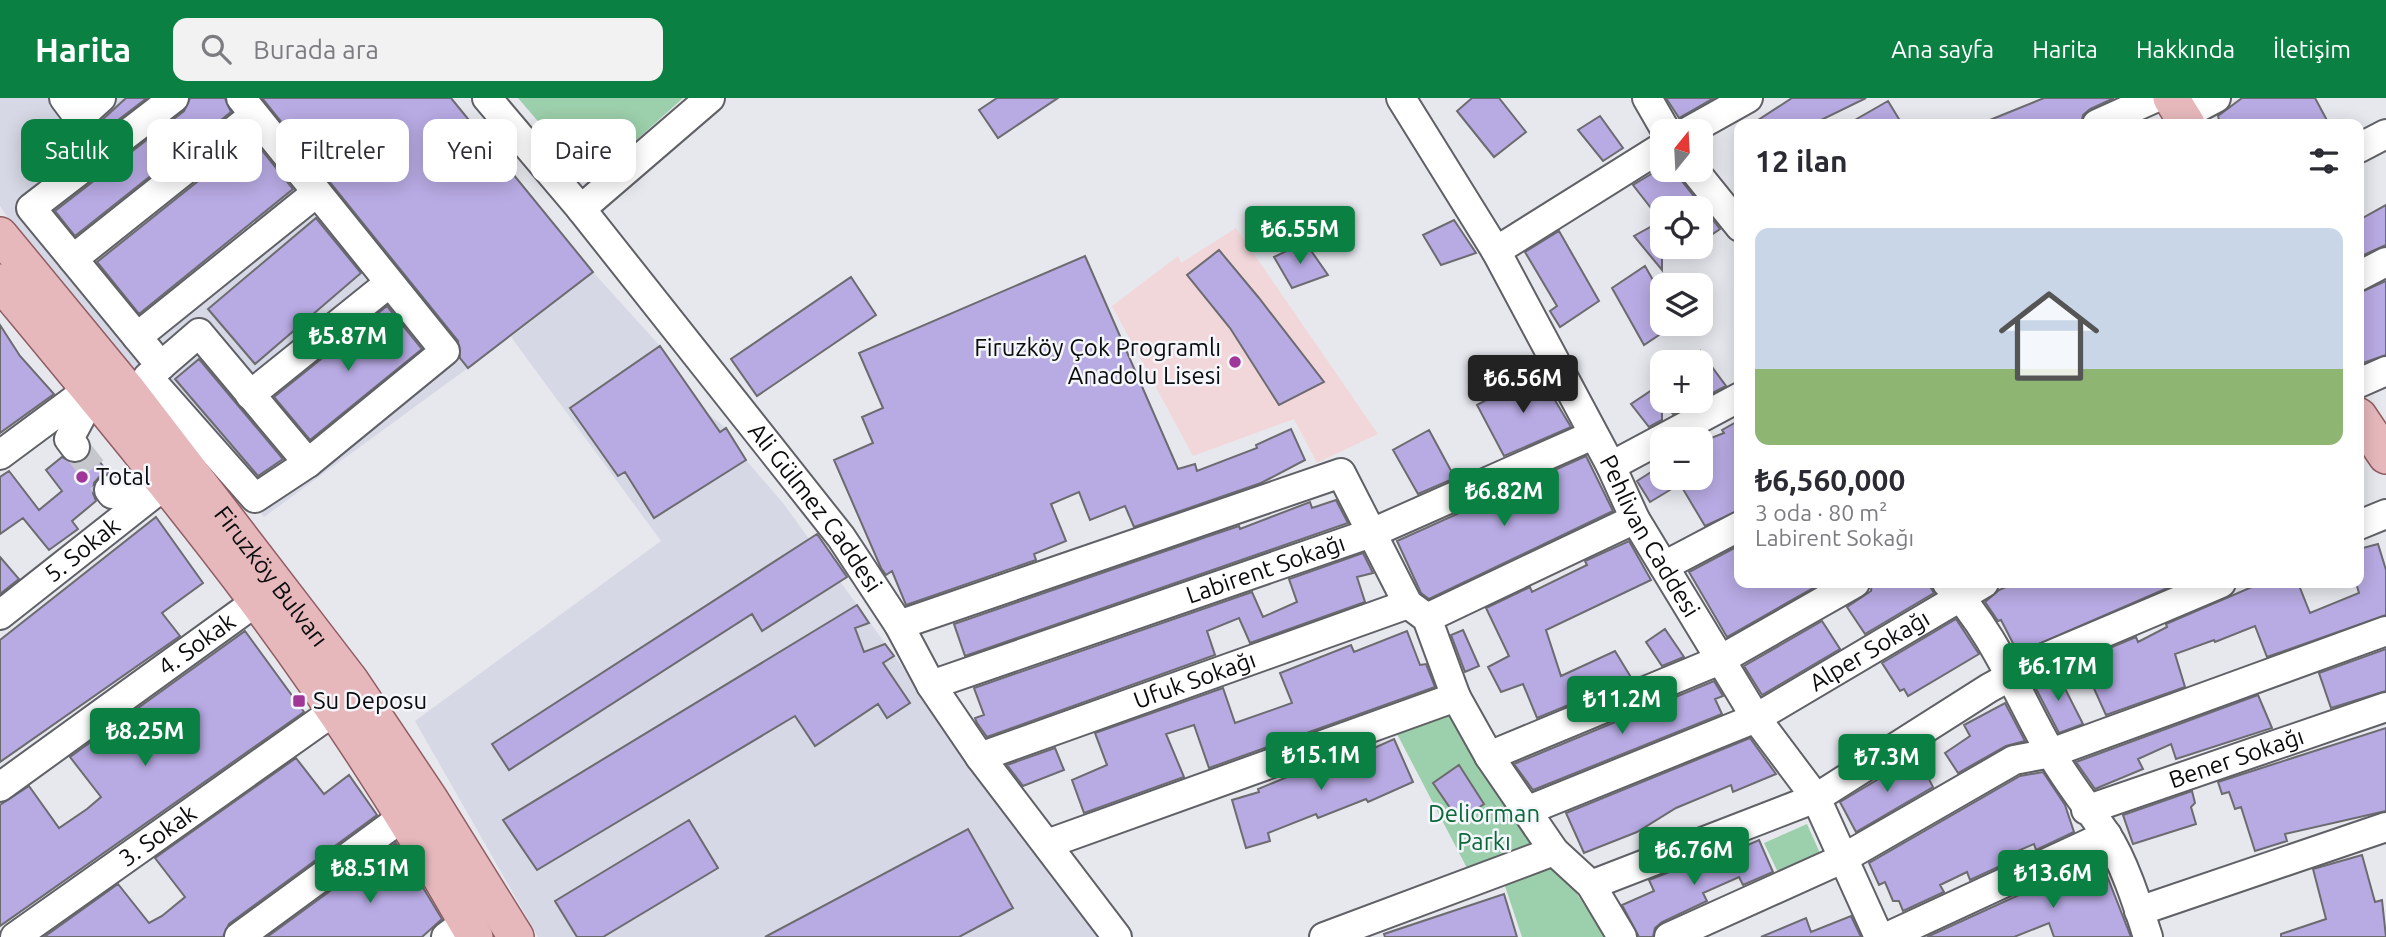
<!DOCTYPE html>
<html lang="tr">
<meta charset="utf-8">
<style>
:root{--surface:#fff;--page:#f2f2f3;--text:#2b2b33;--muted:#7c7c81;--line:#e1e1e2;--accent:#0b8043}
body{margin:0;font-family:Ubuntu,sans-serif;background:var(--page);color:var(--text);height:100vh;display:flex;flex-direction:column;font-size:26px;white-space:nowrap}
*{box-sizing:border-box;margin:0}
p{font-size:23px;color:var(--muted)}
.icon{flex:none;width:38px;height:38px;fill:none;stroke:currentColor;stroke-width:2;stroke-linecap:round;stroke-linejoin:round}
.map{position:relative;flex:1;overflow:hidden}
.details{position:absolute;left:1734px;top:21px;width:630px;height:469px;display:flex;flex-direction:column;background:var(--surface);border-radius:14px;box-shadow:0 4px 18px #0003}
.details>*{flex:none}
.hud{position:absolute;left:21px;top:21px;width:665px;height:63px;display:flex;gap:14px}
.needle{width:46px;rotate:18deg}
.fabs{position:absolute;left:1650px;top:21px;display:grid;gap:14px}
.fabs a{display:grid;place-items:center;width:63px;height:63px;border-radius:14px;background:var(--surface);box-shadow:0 4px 18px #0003;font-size:35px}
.price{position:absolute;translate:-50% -60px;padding:0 16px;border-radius:7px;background:var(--accent);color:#fff;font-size:23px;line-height:46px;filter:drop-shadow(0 2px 4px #0008)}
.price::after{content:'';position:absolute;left:50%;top:42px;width:21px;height:16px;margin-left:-10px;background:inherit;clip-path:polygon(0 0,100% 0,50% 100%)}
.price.selected{background:#222;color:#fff}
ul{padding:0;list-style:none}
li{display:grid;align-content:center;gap:14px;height:371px;padding:0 21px}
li+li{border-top:2px solid var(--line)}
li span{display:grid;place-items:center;height:217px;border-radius:14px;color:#555}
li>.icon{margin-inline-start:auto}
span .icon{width:126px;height:126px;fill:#fffc;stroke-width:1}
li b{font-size:30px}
h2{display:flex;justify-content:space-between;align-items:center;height:84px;padding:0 21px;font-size:30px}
.tag{padding:0 24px;border-radius:14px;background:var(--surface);box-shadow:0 4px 18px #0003;font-size:24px;line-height:63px}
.tag.selected{background:var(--accent);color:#fff}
header{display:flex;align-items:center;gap:42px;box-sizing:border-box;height:98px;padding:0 35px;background:var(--accent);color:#fff}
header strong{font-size:33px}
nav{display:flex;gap:38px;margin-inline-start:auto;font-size:24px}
.search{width:490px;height:63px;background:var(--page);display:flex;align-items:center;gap:18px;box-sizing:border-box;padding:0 24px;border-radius:14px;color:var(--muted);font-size:26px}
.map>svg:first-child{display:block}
.built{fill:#d6d9e5}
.education{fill:#f2d7da}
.green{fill:#9ccfab}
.building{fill:#b8aae3;stroke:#6c6b70;stroke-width:2}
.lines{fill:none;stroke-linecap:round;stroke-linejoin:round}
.minor-tunnel{stroke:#c6c7cc;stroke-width:28;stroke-dasharray:28 14;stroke-linecap:butt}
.minor-casing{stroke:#606166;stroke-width:32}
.major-casing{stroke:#8f5d62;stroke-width:38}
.minor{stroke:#fff;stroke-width:28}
.major{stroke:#e6b8bc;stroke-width:35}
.poi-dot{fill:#9f3698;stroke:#f4f6fb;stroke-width:2.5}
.labels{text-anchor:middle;stroke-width:5;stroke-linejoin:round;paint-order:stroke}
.poi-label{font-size:24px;fill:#0b0c0d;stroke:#f4f6fb;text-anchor:start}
.street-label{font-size:24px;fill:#0b0c0d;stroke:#f4f6fb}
.park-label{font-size:24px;fill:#0c6838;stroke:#f4f6fb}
</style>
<header>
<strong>Harita</strong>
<div class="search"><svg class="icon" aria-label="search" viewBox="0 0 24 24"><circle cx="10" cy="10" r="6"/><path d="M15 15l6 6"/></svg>Burada ara</div>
<nav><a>Ana sayfa</a><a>Harita</a><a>Hakkında</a><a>İletişim</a></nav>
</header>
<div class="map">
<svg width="2386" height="839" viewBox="0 0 2386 839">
<rect width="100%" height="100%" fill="#e7e8ee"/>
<!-- built -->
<path class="built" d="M0,0h252l216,270 -204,149 -226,-253 -38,-58z
M593,174l67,74 48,68 18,14 20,32 37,43 316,434h-561l-123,-216 246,-180 -150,-204z"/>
<!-- education -->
<path class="education" d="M1236,130l142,206 -61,29 -23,-44 -101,37 -81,-150 66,-50 3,7z"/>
<!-- green -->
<path class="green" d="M518,0h165l-72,65 -18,2 -21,-4z
M1447,610l39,71 53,65 -71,26 -73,-140z
M1807,726l17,38 -42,19 -18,-38z
M1548,767l12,4 46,68h-84l-19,-57z"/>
<!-- building -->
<path class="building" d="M126,0h21l-67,51 -13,-17 14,2 9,-3z
M190,0h35l6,14 -156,124 -20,-25 129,-100z
M262,0h189l142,174 -125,96 -8,-10 -2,-17z
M997,0h61l-60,40 -19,-28z
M1472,0h27l27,34 -32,25 -37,-46z
M1666,0h48l-35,20z
M1792,0h74l-53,26h-61z
M2044,0h70l-24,11 -7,6 -2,9h-101z
M2242,0h73l14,26h-109l-2,-8z
M1888,3l14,23h-54z
M1600,18l23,32 -20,13 -25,-31z
M252,40l41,51 -154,125 -42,-52z
M1658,72h20l3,10 39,49 -19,13v-34h-39v62l-28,-34 27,-15 -28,-36z
M2386,107v40l-27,12v-37z
M316,120l45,55 -106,91 -47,-55z
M1454,122l22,33 -35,12 -18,-30z
M1559,133l40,70 -39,26 -10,-16 7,-5 -32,-54z
M1305,144l23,33 -36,13 -18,-31z
M1219,152l40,48 65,84 -45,23 -49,-77 -43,-53z
M1085,158l93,213 17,-5 2,7 60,-23 -1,-3 35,-16 14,31 -44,23 -127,44 -9,-21 -35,14 -11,-28 -28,12 15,37 -32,13 2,6 -130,45 -14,-34 -6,4 -5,-7 -47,-108 39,-17 -11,-26 21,-9 -24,-55z
M1645,168l17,30v37l-18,12 -32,-57z
M851,179l25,38 -119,81 -26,-37z
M2386,183v74l-23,8 -4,-7v-63z
M387,208l35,43 -112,91 -36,-43z
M0,227l20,31 34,38 -54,39z
M660,248l60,86 6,-4 20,32 -92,58 -29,-46 -7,4 -48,-68z
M1701,254l25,34 -25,13z
M199,261l84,100 -25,17 -83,-97z
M1538,274l33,55 -67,29 -27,-51z
M1662,290v32l-13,7 -18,-23 21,-14 2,3z
M1663,303h35l-25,13z
M1740,322v90l-35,16 -25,-42 -30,18 -13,-21 25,-16v13h39v-36l23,-9 -2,-3z
M1429,332l26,48 -37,16 -25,-44z
M91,352l18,24 -9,2 -6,7 -1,10 3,8 -24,20 6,8 -29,21 -26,-32 -23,16v-57l9,-6 30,39 23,-19 -16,-21 16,-13 14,7 8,-3z
M1586,358l27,55 -184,88 -8,-6 -24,-52z
M1336,402l12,23 -383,133 -11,-32 252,-87 33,-11 1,3 70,-27 2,6z
M156,419l47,66 -41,30 18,23 -180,126v-122z
M817,436l30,43 -85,54 -10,-17 -243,156 -17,-26z
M1629,443l22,39 -105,50 15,46 54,-25 17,28 -95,39 -14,-34 -22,8 -13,-25 21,-11 -23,-48 44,-21 2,5 55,-27 -2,-4z
M2378,446l8,26v45l-119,42 -12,-31 -40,16 -1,-2 -39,14 10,33 -79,28 -25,-55 55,-23 2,5 29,-15 -1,-3 86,-37 -2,-4h48l12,30 49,-20 -3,-10h3v-34z
M1740,447v38h82l-95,54 -38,-65z
M1363,455l10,20 -16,4 8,25 -115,41 -11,-25 -32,13 8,24 -228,82 -10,-14 -2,-5 9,-3 -10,-27 278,-96 11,25 34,-15 -8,-23z
M0,459l19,22 -19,15z
M1872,485h56l6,10 -69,41 -18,-27 24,-16z
M2015,485h164l-161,70 -17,-33 -3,1 -13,-19 14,-12z
M857,507l12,18 -14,5 9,24 21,-8 9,12 -11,7 27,40 -23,15 -9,-14 -63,42 -20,-30 -258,154 -34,-50z
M1956,521l23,35 -71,42 -4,-7 -4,2 -18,-28z
M1822,523l18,28 -78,46 -18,-29z
M1665,531l19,28 -22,9 -16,-24z
M1463,532l16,36 -14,6 -14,-37z
M245,533l59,81 -304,214v-121l29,-19 30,42 28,-19 14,-12 -31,-40z
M1407,533l13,34 6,-1 9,23 -226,81 -15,-43 -28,9 18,43 -100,36 -12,-33 35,-15 -12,-32 128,-45 12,35 57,-20 -12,-30 71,-28 3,7z
M2386,551v42l-55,17 -12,-35z
M2056,573l27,53 -24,9 -26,-50z
M1714,583l9,15 -8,3 7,15 -189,76 -19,-26z
M2258,597l14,33 -96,31 -5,-15 -33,15 5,10 -48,20 -19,-27z
M2005,605l20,38 -19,5 -48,27 -13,-20 25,-17 -6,-11z
M2386,630v83l-101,23 2,7 -32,10 -14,-44 -6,2 -6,-17 -7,2 -4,-12z
M1750,640l26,36 -43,18 -2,-7 -55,23 -39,24 -53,21 -18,-40z
M1394,641l19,43 -45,20 -2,-3 -48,19 -2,-4 -48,19 2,8 -24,7 -14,-48 27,-8 -1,-3 34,-14 1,2 48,-19 2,4z
M1055,650l9,22 -41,16 -16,-21z
M1917,658l16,31 -77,45 -16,-30z
M296,660l28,36 25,-19 28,40 -148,109 -6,13h-179l74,-53 31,39 13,-7 23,-19 -30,-39z
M1459,667l25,39 -25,17 -26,-38z
M2043,674l22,33 9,27 -38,18 -2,-6 -28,12 3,6 -39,18 -3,-8 -27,13 4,7 -41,19 -4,-10h-6l-8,-19 -6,3 -10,-22 151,-87z
M2192,693l3,12 -4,4 5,17 -63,20 -10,-29z
M689,722l29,48 -115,69h-26l-22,-36z
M968,731l45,79 -54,29h-194z
M1759,742l14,32 -30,13 -4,-8 -36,16 4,8 -45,21 -7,6 -2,9h-14l-17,-32 32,-14 -5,-11 41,-16 3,5z
M396,745l46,76 -20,18h-155z
M2362,757l13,47 7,-2 4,37h-105v-3l45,-15 -13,-50z
M2100,760l31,79h-77l-5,-14 -35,14h-87z
M1504,796l13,43h-132l-1,-3z
M1851,818l10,21h-100l45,-19 5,14z"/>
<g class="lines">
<!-- minor-tunnel -->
<path class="minor-tunnel" d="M75,349l34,43"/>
<defs>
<g id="minor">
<path d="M64,0l15,20 22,-20"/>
<path id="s1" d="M487,0l94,111 260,328 58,88 32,60 49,72 137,180"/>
<path id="s2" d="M1401,0l95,153 115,215 24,53 121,199 60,80 63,139"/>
<path d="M1647,0l19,33"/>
<path d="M2182,18l34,-18"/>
<path d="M2097,26l58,-26"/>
<path d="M1689,33l59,-33"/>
<path d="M2359,50l27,-14"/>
<path d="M1694,72l46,57"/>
<path d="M581,111l129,-111"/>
<path d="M1496,153l166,-104"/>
<path d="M73,161l181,-144"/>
<path d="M2359,178l27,-14"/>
<path d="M137,239l179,-144"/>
<path d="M161,268l-130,-158 143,-110"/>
<path d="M148,279l107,121 53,-35 137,-112 -204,-253"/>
<path d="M148,279l51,-44 109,130"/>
<path d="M2359,285l27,-12"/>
<path d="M250,297l138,-111"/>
<path d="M75,349l-6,-8 24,-45"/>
<path d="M0,357l89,-66"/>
<path d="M1611,368l129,-69"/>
<path d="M109,392l3,4 50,-15"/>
<path d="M2359,427l27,-11"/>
<path d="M1664,468l76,-40"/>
<path d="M1947,485c48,49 71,114 105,172 16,28 36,52 54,79 18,27 32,72 42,103"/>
<path id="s3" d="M0,517l166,-131"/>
<path d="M1427,520l208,-99"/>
<path d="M899,527l442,-152 67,131 19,14 29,79 33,59 65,95 37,34 31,52"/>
<path id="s4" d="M931,587l443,-153 219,-97"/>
<path d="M1489,658l231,-96 135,-77"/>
<path id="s5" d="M980,659l428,-153"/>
<path id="s6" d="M0,689l257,-186"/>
<path id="s7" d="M2086,712l300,-103"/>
<path id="s8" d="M1526,713l230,-93 228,-135"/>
<path d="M1047,746l409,-147"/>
<path d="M1591,787l225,-87 173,-110 55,-30 177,-75"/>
<path d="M2139,813l247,-84"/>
<path id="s9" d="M15,839l319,-226"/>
<path d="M239,839l165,-121"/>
<path d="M446,839l20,-15"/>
<path d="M1324,839l230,-86"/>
<path d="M1669,839l173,-78 172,-99 37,-7 335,-122"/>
<path d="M1887,839l220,-102"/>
</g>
<g id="major">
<path d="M2171,0l16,26"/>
<path id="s10" d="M0,137l126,153 225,293 79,118 86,138"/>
<path d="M0,184c87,105 174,209 256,318 80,107 153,221 219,337"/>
<path d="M2359,318l27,40"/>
</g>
</defs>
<!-- minor casing -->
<use href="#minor" class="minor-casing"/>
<!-- major casing -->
<use href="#major" class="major-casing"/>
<!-- minor -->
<use href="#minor" class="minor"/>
<!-- major -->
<use href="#major" class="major"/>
</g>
<!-- markers -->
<g class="poi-dot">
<circle cx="1235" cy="264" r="7"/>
<circle cx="82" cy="379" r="7"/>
<rect x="292" y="596" width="14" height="14" rx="3.5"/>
</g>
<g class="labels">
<!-- poi labels -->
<g class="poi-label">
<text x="1221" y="258" text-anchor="end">Firuzköy Çok Programlı<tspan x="1221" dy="28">Anadolu Lisesi</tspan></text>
<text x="96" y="387">Total</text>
<text x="313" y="611">Su Deposu</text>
</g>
<!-- street labels -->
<g class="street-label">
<text dy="8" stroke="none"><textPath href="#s1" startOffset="525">Ali Gülmez Caddesi</textPath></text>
<text dy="8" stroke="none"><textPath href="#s2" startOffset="504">Pehlivan Caddesi</textPath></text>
<text dy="8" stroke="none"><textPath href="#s3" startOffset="105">5. Sokak</textPath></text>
<text dy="8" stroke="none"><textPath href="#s4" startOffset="354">Labirent Sokağı</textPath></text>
<text dy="8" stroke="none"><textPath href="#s10" startOffset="436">Firuzköy Bulvarı</textPath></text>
<text dy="8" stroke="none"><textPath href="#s6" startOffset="243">4. Sokak</textPath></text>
<text dy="8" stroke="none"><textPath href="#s8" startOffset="380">Alper Sokağı</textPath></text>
<text dy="8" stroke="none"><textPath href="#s5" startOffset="228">Ufuk Sokağı</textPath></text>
<text dy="8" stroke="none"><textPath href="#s7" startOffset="159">Bener Sokağı</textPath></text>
<text dy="8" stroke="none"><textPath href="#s9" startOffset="175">3. Sokak</textPath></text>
</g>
<!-- park labels -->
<g class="park-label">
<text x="1484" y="724">Deliorman<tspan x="1484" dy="28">Parkı</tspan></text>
</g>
</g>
</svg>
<div class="fabs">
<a><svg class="needle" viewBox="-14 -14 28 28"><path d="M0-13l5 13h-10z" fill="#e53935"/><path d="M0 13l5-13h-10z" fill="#7c7c81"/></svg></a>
<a><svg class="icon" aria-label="locate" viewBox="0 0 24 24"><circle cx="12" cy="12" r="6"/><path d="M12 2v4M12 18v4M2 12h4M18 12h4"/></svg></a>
<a><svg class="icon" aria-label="layers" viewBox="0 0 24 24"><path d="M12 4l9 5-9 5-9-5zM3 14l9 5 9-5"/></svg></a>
<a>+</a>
<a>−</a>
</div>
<b class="price" style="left:1300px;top:168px">₺6.55M</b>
<b class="price" style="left:348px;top:275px">₺5.87M</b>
<b class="price selected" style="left:1523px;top:317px">₺6.56M</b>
<b class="price" style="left:1504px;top:430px">₺6.82M</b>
<b class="price" style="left:2058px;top:605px">₺6.17M</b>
<b class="price" style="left:1622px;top:638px">₺11.2M</b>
<b class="price" style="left:145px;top:670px">₺8.25M</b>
<b class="price" style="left:1321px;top:694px">₺15.1M</b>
<b class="price" style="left:1887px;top:696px">₺7.3M</b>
<b class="price" style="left:1694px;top:789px">₺6.76M</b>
<b class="price" style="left:370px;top:807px">₺8.51M</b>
<b class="price" style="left:2053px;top:812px">₺13.6M</b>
<div class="hud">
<a class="tag selected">Satılık</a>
<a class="tag">Kiralık</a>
<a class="tag">Filtreler</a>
<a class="tag">Yeni</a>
<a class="tag">Daire</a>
</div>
<section class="details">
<h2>12 ilan<svg class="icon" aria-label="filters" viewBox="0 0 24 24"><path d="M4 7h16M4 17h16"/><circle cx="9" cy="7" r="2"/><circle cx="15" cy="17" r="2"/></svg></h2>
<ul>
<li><span style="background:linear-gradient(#c9d6e8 65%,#8fb573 0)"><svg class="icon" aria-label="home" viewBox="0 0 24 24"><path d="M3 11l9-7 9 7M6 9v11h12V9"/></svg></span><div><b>₺6,560,000</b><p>3 oda · 80 m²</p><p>Labirent Sokağı</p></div></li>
</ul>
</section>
</div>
